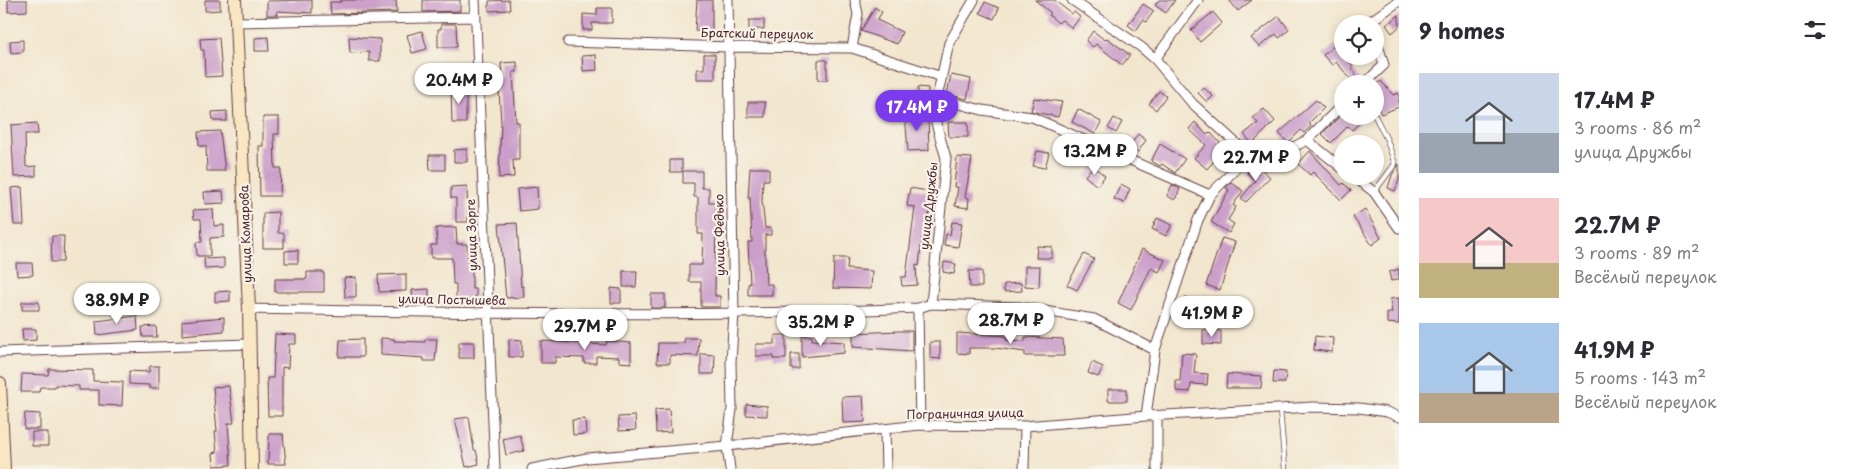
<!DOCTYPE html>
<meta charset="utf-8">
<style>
:root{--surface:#fff;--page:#f2f2f3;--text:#2b2b33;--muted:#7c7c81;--accent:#7c3aed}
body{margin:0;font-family:"Playpen Sans",sans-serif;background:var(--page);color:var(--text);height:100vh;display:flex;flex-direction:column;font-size:19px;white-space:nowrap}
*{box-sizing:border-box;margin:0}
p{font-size:16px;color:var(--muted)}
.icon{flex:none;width:28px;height:28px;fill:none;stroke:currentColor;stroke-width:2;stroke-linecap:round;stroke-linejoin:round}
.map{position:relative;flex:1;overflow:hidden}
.panel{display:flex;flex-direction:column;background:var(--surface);width:450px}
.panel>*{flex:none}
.controls{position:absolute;left:1334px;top:15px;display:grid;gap:10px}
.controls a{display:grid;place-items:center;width:50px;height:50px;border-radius:50%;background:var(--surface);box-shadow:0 2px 8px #0003;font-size:25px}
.price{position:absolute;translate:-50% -42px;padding:0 11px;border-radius:18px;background:#fff;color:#222;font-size:16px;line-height:32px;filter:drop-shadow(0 1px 2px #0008)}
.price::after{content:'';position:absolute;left:50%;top:30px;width:15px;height:11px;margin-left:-8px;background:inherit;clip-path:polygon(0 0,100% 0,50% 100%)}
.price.selected{background:var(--accent);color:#fff}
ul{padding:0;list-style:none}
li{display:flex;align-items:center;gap:15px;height:125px;padding:0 20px}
li span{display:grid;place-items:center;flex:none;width:140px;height:100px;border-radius:0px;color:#555}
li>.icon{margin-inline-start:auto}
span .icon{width:60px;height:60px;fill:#fffc;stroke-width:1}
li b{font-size:21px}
h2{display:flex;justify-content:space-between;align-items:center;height:60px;padding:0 20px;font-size:21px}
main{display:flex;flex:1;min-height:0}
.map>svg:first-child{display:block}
.building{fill:#cb9fca}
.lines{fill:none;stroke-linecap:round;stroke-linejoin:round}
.lane-casing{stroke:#633d43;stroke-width:6}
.street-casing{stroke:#633d43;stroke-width:11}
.secondary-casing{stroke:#633d43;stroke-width:14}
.lane{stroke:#fff;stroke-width:4.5}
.street{stroke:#fff;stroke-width:9}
.secondary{stroke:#f9e7c3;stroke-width:12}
.labels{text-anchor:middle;stroke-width:4.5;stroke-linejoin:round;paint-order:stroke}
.street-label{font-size:12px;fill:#4a1f2b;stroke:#f7f3e8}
</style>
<main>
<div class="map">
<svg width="1399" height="469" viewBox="0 0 1399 469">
<rect width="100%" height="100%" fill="#f7f3e8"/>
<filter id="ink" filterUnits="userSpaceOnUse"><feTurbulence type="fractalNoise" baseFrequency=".02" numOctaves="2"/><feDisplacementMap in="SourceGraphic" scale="10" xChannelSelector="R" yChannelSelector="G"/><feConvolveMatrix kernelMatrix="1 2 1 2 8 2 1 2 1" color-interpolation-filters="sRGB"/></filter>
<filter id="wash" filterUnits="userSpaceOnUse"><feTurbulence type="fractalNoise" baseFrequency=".0096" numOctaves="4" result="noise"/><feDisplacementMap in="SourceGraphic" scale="20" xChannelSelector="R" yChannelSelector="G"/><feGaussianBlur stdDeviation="1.12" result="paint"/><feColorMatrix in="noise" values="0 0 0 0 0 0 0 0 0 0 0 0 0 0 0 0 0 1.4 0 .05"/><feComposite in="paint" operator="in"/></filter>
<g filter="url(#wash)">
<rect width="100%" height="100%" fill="#f2e6ce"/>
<g id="blocks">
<!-- building -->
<path class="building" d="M8,0h19v11l-19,1z
M205,0h15v10l-15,1z
M312,0v13l-35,-2 1,4h-11v-14z
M341,0h55l1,12 -66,2 -1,-12h11z
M423,0h37v11l-37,1z
M509,0l1,10 -21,1v-10z
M697,0h15v31h-17z
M1035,0h19l18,14 2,-2 6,5 -8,11 -10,-8 -4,3 -9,-8 2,-2z
M1159,0h16l-9,13 -11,-8z
M1229,0h23l-14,11z
M985,2l14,6 -5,11 -14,-6z
M1143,4l11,7 -8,11 -3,-2 -7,11 -8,-6z
M875,7l7,5 -5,8 25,12 -5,12 -36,-13z
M597,8h15v15h-20v7h-9v-16l14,1z
M1213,12l9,11 -22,19 -9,-12z
M1399,15v12l-7,6 -6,-8z
M1279,16l10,14 -10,8 -3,-4 -17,13 -8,-9z
M749,20h15v9h-15z
M441,24h15l1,23h-19v-18h3z
M422,31l5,18 -15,4 -5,-18z
M1093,31l12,9 2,-2 23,17 -8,10 -26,-21 -3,3 -7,-6z
M268,37l1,14h-14v-13z
M349,37l31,2v22h-11v-9l-19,1z
M219,38l3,38 -17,1 -1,-27h-3l-1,-11z
M23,40v12l-12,1 -1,-12z
M1335,45l18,21 -2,1 9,13 -2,4h-3l-19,-22 -4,3 -9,-10z
M704,54h11v25h-18v-10h7z
M596,55l1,15 -14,1 -1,-15z
M818,60h9v20h-9z
M517,62v10h-4l1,17 2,33h3v38h-6l1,17 -15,1 2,-55 -2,-33h-2l-1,-11 6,-1 -1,-15z
M951,75l20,4 -4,20 -20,-5z
M1381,81l12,14 6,-2v14l-18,7 -5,-12 4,-2 -5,-6v-9z
M918,87l10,1v8h-10z
M1203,87l10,9 -6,6 -9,-9z
M451,88h15v35h-14z
M1159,91l7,5 -10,14 -7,-6z
M1034,98l28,4 -4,15 -27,-6z
M1316,100l8,8 -15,15 2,3 -7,7 -3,-3 -13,13 -9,-10z
M748,102h17v15h-17z
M1078,109l23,13 -6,12 -23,-12z
M1264,109l11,12 -23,23 -8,-10 14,-11 -5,-5z
M227,111v10h-14l-1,-9z
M928,113l1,37 -21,1 -3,-37z
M1340,116h17l5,5 -10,9 -4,-4 -17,17 -9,-9z
M263,117h16v17h-5l1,34h6l-1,28h-20l-1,-50h4z
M1114,118l8,4 -6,11 -8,-5z
M948,122h20v15h-19z
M1195,122l12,13 3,-3 20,22 -6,6 -5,-5 -12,14 -13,-11 12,-13 -17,-16z
M37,123l1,11h-13l1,33 10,-1v10l-22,1 -3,-52z
M220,131l5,40h-18l-1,-25h-7l-1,-14z
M1138,134l8,6 -8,12 -8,-6z
M1160,144l25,15 -10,14 -13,-9 -2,2 -9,-5z
M467,149v13h-13v-12z
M1037,151l12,2 -4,15 -12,-2z
M1310,151l31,34 2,-2 8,7 -10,10 -28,-28 -3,3 -12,-11z
M429,155h16v15h-15z
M957,157l15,1 -7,39 4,1 -1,10 -13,-2 3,-19h-4z
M670,160h12v12h-12z
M1256,164l14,13 -24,25 -5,-4 14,-17 -8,-8z
M1399,164v16l-4,11 -7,-3 4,-13z
M1093,166l12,10 -8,10 -12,-10z
M750,168h19v12h-6l-1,21 3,27h6v7h-6v24l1,25h6v11h-24v-11h2l-2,-42h4l-2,-44h-2z
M683,171h19v17h7v14h7l-1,94h5v11h-19v-25h-12v-17h13l1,-31h-5v-37h-4v-14h-11z
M1231,182l12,9 -10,14 3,2 -8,13 6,4 -5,9 -18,-11 18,-32 -3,-2z
M1121,184l9,5 -6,14 -10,-4z
M1172,185l8,4 -5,11 -8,-4z
M467,186l1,36h-12v-24h-5v-11z
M22,187l2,38h-10l-3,-37z
M537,187l1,22 -19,2 -2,-22z
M910,188l24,4 -10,45h-2l-3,29 -3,-1 1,20 -15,1 -1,-9h5l9,-70 -8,-1z
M223,191l1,12 -19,1 -1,-12z
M213,209l1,17 10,-1v12l-14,1v18h-13l-1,-14h6l-1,-23h-7l-1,-9z
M1365,209l16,29 -9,7 -19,-28z
M278,212v21h6v15h-21v-35z
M1157,218l15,7 -6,11 -14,-7z
M952,222l10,1 -4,24 -14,-2 2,-11 4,1z
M517,223l4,64 2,-1 1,11 -18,1 -7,-74z
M456,227l1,17h10l1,25h4v20h4v12l-20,1v-18h-3l-1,-26h-21v-13h6l-1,-17z
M52,236h12l-1,26h-12z
M1222,238l13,4 -15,48 -14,-5z
M1037,246l15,1v11h-16z
M1142,249l23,11 -6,12 -8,-4 -20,42 -13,-7z
M298,250v13h-13v-12z
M1084,254l10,5 -17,31 -10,-5z
M224,258v10l-19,1 -1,-10z
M834,258h14l-1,11 25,2 -1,18 -38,-1z
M944,262l12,2 -2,10 -11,-2z
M16,263h16l1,12 -16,1z
M1025,266h15l-1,21 -14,-1z
M1399,269v10l-8,2 -2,-9z
M623,271h14l-1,16h-13z
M969,271h13v16h-12z
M307,272h17v20h-49v-13h32z
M406,274v17l-27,1 -1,-17z
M356,277v20h-11l-1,-19z
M1021,283l1,8 -18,1v-8z
M611,288l10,1v14h-10z
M429,289v12h-16l-1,-11z
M230,291v10l-15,1v-10z
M651,294h14v14h-14z
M1185,298l19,4 -3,16 -19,-4z
M1399,298v26l-12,-1v-10h5l-2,-14z
M22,302h17v8h-17z
M137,316l1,14 -41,5 -1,-14z
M224,317v14l-42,4v-14z
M156,326l1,11h-14l-1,-10z
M22,329h14v11l-13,1z
M1203,330l18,1v14l-18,-1z
M899,331h13v20l-59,-4v-14z
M957,333l49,3v4l19,1v-4l38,2 1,17h-39v-4l-30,-4h-26v6l-12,-1z
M275,334l21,1v9h-7l-1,24 -6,-1v49h-14l-1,-38h6z
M775,335h11v24h-12v-3h-18v-12h19z
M802,336h10v4l32,2v11l-42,4z
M1315,336l18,2 -1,14 -18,-2z
M381,338l13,1v2l31,1v-3h12l-2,22h-11v-3l-43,-3z
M684,338h15l-1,18 -28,-1v8h-13l1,-20h26z
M363,339v18h-24l1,-17z
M509,339l13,1v17h-13z
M541,341l65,4 1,-4 24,2v20l-12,-1v-5l-23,-1v7h-12v-5l-29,-1v6h-14z
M459,342h15v16h-15z
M930,342h10v17l-10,-1z
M1182,353l14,1 -2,19 14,1 -1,11 -16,-1 -1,8 -14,-1v-10h4z
M701,354l14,1 -1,19h-13z
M791,354h8v15h-8z
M1092,362l11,5 -5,10 -10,-4z
M150,366h9v22h-10v-3l-20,-1v-13l20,1z
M49,369l44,1v11l30,1 -1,24 -23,-1v-15h-20v-4l-24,-1v2h-15l-1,5h-18l1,-18 26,1z
M1274,371l12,1 -1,11h-12z
M1227,374l35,2 -1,12h-35z
M229,386l5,37h-6l3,42 -17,1 -1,-13 4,-1 -2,-21h2l-4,-44z
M1108,389h19v12h-19z
M863,396l2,26 -22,1 -1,-26z
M746,404l21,2v10l-21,-1z
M669,409l2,23 -15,1 -1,-23z
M25,413l15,1v15h-16z
M635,416l1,14 -17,1 -1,-14z
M469,417l5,33h2l3,14 -13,3 -11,-48z
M585,419l1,15 -13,1 -1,-15z
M32,432h16v14h-16z
M269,434h14l3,30h-18z
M520,435l4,16 -18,4 -3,-16z"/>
</g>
</g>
<g filter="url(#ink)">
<use href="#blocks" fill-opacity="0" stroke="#633d43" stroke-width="1"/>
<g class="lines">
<defs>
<path id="lane" d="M1374,192l21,-28 -8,-24 -12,-24
M1280,410l5,59"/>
<path id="street" d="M475,0l20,469
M728,0l6,313 -3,49 1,47 -5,37 3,23
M1072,0l69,47 14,12
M1198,0l-43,59 37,44 57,52
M237,22l239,-5
M1372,24l-1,-3 28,-20
M568,42l162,5 122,1 90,29
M852,48l6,-34 -3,-14
M1364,84l20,-19 -9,-30
M937,98l45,12 50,7 178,78
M1307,140l35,28
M1353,176l21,16 25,36
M931,304l15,-146 -10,-35 1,-25 12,-55 25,-43
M918,308l2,117
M249,309c222,4 446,9 669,-1l13,-4 88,3 75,12 61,31
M0,352l249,-8
M1146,416l9,-66 43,-130 12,-25 39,-40 37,-4 21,-11 35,-35
M885,429l1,40
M532,469l55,-11 140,-12 193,-21 105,1 121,-10 167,-9 46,1 28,4 12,5
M1024,469l1,-43
M1157,469v-53"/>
<path id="secondary" d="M235,0l14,309 3,160
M0,383l4,86"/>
</defs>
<!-- lane casing -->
<use href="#lane" class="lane-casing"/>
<!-- street casing -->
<use href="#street" class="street-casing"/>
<!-- secondary casing -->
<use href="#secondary" class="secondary-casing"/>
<!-- lane -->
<use href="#lane" class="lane"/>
<!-- street -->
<use href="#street" class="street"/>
<!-- secondary -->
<use href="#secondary" class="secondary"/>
</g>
</g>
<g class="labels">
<!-- street labels -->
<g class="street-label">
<text transform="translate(757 34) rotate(1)" y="4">Братский переулок</text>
<text transform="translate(929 206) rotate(-84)" y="4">улица Дружбы</text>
<text transform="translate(246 234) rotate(-92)" y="4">улица Комарова</text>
<text transform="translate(472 235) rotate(-92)" y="4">улица Зорге</text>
<text transform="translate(720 235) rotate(-91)" y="4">улица Федько</text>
<text transform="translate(452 300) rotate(1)" y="4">улица Постышева</text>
<text transform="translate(965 414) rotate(-1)" y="4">Пограничная улица</text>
</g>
</g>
</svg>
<div class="controls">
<a><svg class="icon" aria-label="locate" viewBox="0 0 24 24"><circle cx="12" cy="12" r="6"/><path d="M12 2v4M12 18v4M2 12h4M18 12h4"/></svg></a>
<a>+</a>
<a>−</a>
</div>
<b class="price" style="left:459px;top:105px">20.4M ₽</b>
<b class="price selected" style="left:917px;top:132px">17.4M ₽</b>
<b class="price" style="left:1095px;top:176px">13.2M ₽</b>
<b class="price" style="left:1256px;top:182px">22.7M ₽</b>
<b class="price" style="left:117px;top:325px">38.9M ₽</b>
<b class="price" style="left:1212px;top:338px">41.9M ₽</b>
<b class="price" style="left:1011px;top:345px">28.7M ₽</b>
<b class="price" style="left:821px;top:347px">35.2M ₽</b>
<b class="price" style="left:585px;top:351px">29.7M ₽</b>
</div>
<section class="panel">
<h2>9 homes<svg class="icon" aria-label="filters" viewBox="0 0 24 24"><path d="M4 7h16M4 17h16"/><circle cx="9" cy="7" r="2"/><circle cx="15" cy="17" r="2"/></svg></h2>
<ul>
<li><span style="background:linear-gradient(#c9d6e8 60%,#9aa5b1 0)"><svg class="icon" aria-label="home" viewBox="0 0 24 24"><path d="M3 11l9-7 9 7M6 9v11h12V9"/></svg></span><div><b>17.4M ₽</b><p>3 rooms · 86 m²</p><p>улица Дружбы</p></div></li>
<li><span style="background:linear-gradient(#f6c9c9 65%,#c2b280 0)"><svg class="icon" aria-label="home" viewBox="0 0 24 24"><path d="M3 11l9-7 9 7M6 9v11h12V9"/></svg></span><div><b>22.7M ₽</b><p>3 rooms · 89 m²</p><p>Весёлый переулок</p></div></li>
<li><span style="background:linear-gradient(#a9c7e8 70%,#b9a48a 0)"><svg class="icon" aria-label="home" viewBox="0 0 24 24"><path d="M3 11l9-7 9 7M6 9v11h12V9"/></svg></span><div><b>41.9M ₽</b><p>5 rooms · 143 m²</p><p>Весёлый переулок</p></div></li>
</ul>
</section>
</main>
